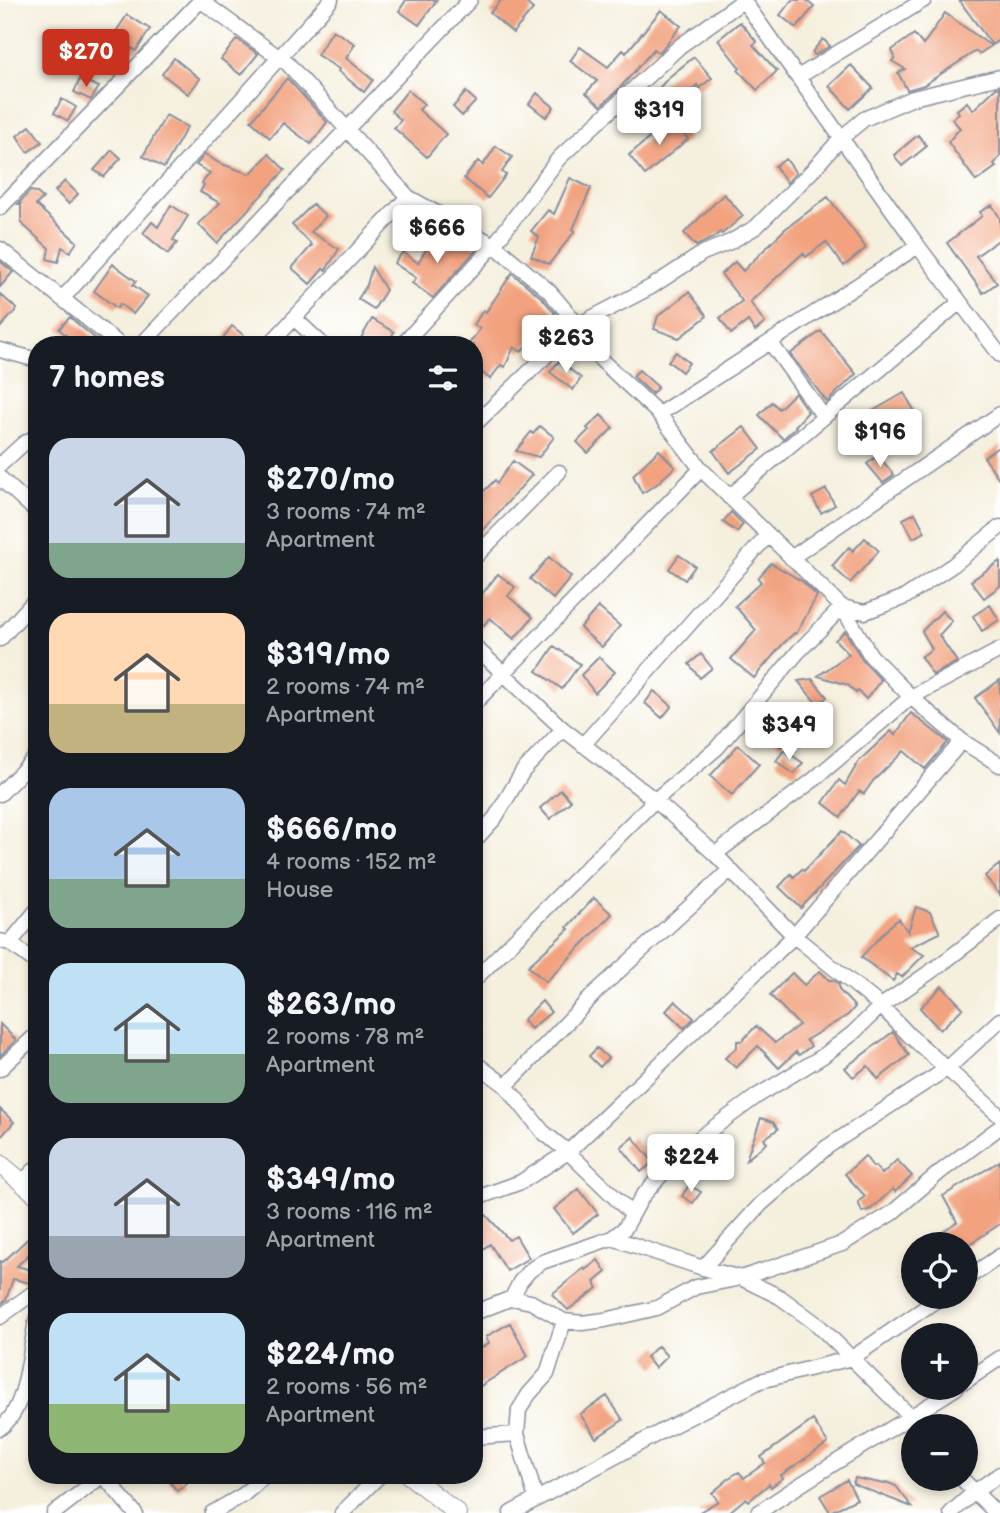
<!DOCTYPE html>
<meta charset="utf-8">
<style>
:root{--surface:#171b24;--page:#242831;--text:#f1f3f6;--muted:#9ea1a6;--accent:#c8321e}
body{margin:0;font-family:"Balsamiq Sans",sans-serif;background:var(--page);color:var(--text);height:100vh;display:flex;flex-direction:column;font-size:26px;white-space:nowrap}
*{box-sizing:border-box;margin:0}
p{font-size:23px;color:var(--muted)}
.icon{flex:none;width:38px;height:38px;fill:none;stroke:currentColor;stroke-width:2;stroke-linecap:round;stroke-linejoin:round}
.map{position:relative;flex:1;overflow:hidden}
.side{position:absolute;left:28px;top:336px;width:455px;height:1148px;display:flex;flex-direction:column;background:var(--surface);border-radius:28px;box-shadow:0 4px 10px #0003}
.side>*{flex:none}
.tools{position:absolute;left:901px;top:1232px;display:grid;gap:14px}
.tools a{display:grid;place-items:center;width:77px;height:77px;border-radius:50%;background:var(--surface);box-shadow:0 4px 10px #0003;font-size:35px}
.price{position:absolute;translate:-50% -60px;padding:0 16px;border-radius:7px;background:#fff;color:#222;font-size:23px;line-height:46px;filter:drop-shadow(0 2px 4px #0008)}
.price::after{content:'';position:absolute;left:50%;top:42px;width:21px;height:16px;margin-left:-10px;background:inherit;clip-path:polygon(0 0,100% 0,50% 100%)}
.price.active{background:var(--accent);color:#fff}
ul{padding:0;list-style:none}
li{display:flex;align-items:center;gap:21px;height:175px;padding:0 21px}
li span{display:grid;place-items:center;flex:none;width:196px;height:140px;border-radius:21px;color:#555}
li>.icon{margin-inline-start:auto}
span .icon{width:84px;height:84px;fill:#fffc;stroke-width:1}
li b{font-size:30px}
h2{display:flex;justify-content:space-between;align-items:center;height:84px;padding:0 21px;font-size:30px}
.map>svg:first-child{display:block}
.building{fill:#f2a27f}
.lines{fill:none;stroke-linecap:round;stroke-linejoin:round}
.minor-casing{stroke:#888f9e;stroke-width:17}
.tertiary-casing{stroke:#888f9e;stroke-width:20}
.minor{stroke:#fff;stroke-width:14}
.tertiary{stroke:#fff;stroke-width:18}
</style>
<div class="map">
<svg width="1000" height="1513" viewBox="0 0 1000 1513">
<rect width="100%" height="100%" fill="#fff"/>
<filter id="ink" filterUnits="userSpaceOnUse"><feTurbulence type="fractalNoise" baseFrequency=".0143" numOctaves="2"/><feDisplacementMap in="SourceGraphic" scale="14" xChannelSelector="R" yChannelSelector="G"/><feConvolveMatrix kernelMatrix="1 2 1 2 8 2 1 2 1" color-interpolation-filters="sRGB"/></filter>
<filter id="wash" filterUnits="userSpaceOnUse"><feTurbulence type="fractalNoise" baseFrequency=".00686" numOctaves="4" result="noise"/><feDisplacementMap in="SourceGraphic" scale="28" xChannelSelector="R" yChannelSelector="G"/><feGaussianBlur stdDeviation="1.57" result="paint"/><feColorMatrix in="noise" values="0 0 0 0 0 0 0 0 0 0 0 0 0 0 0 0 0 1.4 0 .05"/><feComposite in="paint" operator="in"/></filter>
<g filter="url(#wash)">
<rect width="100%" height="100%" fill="#f5efdd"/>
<g id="blocks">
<!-- building -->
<path class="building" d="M406,0h31l-18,25 -20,-14z
M501,0h22l10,9 -20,24 -23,-20z
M792,0h14l8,7 -18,21 -16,-13z
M959,0h41v39l-8,6z
M661,10l20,16 -22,27 -5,-4 -34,39 -19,18 -15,-13 11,-12 -27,-20 10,-14 28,20 15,-17 3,3z
M945,13l46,33 -12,8 -3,-3 -52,34 -17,5 -9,-17 7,-4 -13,-8 3,-4 -3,-7 22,-16 9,11z
M127,15l23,14 -14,22 -4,-3 -14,16 -15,-13z
M740,22l17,20 -4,3 24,26 -20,19 -19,-20 2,-2 -22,-28z
M77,30l18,10 -7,13 -18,-10z
M333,30l22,14 -9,14 27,22 -9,12 -26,-21 1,-2 -22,-14z
M237,39l21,15 -17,21 -20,-16z
M823,39l7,7 -15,9 -3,-3z
M694,57l18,21 -13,10 -2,-3 -26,29 -19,-18 17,-19z
M174,58l26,21 -12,15 -26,-20z
M851,65l22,23 -23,21 -21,-23z
M287,78l40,44 -16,22 -28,-21 -13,15 -19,-17z
M80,79l19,8 -8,13 -17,-8z
M1000,87v70l-6,7 2,3 -20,14 -28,-39 12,-14 -8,-9 7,-6 -2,-3 10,-8 6,8 23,-22z
M408,90l16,14 -5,6 27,24 -19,23 -33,-29 7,-8 -10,-9z
M466,92l10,9 -14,15 -9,-9z
M537,93l17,14 -8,10 -17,-13z
M62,99l14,8 -8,14 -14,-8z
M166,115l21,12 -23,41 -21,-12z
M672,119l16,20 -43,36 -16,-20z
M30,126l12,16 -14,10 -11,-16z
M918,135l9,11 -25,20 -8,-11z
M496,146l16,11 -10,15 4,3 -18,23 -24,-20 14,-17 5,4z
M112,150l9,8 -17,19 -10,-7z
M205,154l14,9 31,11 19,-20 16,16 -68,73 -19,-19 22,-21 -20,-11 4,-7 -2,-2 8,-10 -14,-8z
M786,159l10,14 -9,10 -12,-17z
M570,178l21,10 -18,41 2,2 -26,33 -18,-8 8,-19 -8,-6 17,-21 6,4z
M65,181l13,13 -9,10 -14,-13z
M30,191l6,1 7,6 -7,7 41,37 -7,10 -8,-5 -4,15 -11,-3 2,-11 -28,-25v-19h-3z
M724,194l19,22 -21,18 -2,-2 -7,6 -17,8 -12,-13z
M828,197l38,51 -22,18 -18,-24 -20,15 -3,-4 -53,49 15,21 -10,8 -7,-10 -17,13 -11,-16 22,-17 -21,-27 14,-12 8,9 42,-42z
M313,204l13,12 -15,16 28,17 -13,21 -3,-1 -13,15 -18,-16 20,-23 -20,-20z
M171,205l17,11 -15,24 4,3 -9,11 -25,-21 9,-11 6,5z
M992,205l8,13v21l-24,17 21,27 -14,10 -36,-50 35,-27 -2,-4z
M458,236l20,12 -45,50 -21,-15 4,-5 -22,-15 9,-11 15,11 13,-22 14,9z
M0,261l13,11 -13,15z
M113,264l23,17 -3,4 15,11 -15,18 -13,-10 -3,4 -23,-17z
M372,267l14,23 -12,19 -16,-10 9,-14z
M512,273l30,25 13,15 -34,39 -7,-5 -9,20 -4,-2 -11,14 -16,-13v-21h-6l12,-16 -6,-4 9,-15 3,2z
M689,292l18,24 -28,22 -25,-9 4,-13z
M0,294l17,15 -17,19z
M70,317l9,8 24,20h-26l-18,-16z
M372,319l22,13 -7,13h-30z
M232,326l24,19h-38z
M821,331l35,43 -29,28 -37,-48z
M676,352l13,11 -7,9 -14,-11z
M559,361l22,17 -8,12 -23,-18z
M639,370l19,17 -6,7 -19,-18z
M795,393l13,19 -13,14 1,1 -13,12 -24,-24 13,-13 7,7z
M904,393l16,27 -46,28 -17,-28z
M601,415l12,13 -25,25 -11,-11 12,-12 -2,-2z
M540,426l14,11 -15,20 -23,-6 15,-19 2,2z
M744,427l17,22 -32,24 -16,-22z
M1000,446v34l-16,-23z
M659,450l16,17 -18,17 -15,9 -9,-18z
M878,455l16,20 -11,8 -16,-19z
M513,461l19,14 -58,65v-39l21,-21 2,3z
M826,489l9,16 -14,8 -9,-16z
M731,512l12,12 -6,8 -14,-10z
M915,513l10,19 -12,6 -10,-19z
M865,538l14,13 -29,32 -18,-17 17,-19 4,4z
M679,555l16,11 -10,14 -16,-11z
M549,557l22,20 -18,22 -23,-20z
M1000,561v25l-16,12 -13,-17z
M771,563l32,19 14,14 -21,38 -2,-1 -12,12 -28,33 -23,-19 25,-29 -21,-24 26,-24 -3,-4z
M498,574l17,13 -7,9 25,21 -19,22 -24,-21 -16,18v-49l8,7z
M990,605l9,15 -17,11 -9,-15z
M598,607l22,19 -18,21 -22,-19z
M942,611l10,10 -13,14 18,27 -24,13 -12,-18 11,-8 -10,-18z
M845,631l18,30 18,19 -15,19 -8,-8 -2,2 -8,-8 -30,-9 31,-22 -14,-14z
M554,646l26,18 -18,25 -25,-18z
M701,654l11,14 -12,10 -11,-14z
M599,657l16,15 -20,21 -14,-18z
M812,679l15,18 -9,8 -20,-24z
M1000,680v53l-25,-35z
M654,691l18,15 -10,12 -17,-15z
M911,713l37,29 -23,27 -21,-18 -31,30 -9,13 -5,-3 -18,26 -18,-14 16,-23 6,5 14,-24 32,-30 4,4z
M766,714l24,21 -9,11 -24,-21z
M738,745l21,19 -27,31 -22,-19z
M784,750l19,13 -9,11 -18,-13z
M561,790l10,11 -21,18 -10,-11z
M842,831l17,15 -58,62 -22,-21 12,-13 3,3 8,-8 2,2z
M1000,864v31l-15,-19z
M594,898l18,16 -66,68 -18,-16 41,-37 -2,-2z
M916,907l14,5 10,21 -30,14 14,8 -22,22 -5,-3 -4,7 -32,-24 30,-32 8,-6 9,13z
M820,971l9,9h4l6,4v6l16,17 -7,8 -42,25 5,6 -12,9 -3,-3 -17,16 -21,-22 -22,22 -11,-10 12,-11v-6h5l14,-15 19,17 24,-18 -29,-30 22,-22 12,12z
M942,986l21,22 -23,22 -20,-22z
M542,1001l9,11 -20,17 -8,-9z
M675,1001l19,17 -10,10 -18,-17z
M0,1024l16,16 -16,16z
M893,1032l16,23 -31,24 -10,-13 -15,11 -8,-9z
M597,1048l11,10 -8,9 -11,-11z
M0,1109l14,13 -14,16z
M761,1118l12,4 5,7 -14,10 3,4 -21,17z
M633,1137l20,25 -12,10 -20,-25z
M865,1156l8,11 2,-1 7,8 15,-14 15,16 -17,16 -2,-3 -22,20 -9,3 -4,-10 7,-6 -20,-22z
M1000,1161v63l-30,20h-28l-6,-8 21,-14 -14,-26z
M689,1185l12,7 -8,11 -11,-7z
M579,1189l19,25 -25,19 -19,-24z
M486,1215l23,25 7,-4 13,22 -22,13 -17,-27 -16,11v-29z
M37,1230v16l-20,20 17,5 -4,12 -17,-4 -7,21 -6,5v-44l3,1z
M598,1260l8,12 -12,10 4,6 -30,22 -16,-16 32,-26 1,2z
M510,1323l18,33 -54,34v-33l5,-3 -2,-3 12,-8 -3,-6z
M658,1346l9,10 -12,12 -9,-11z
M607,1396l16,24 -27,18 -16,-24z
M813,1420l15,23 -47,32 2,3 -12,9 -2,-3 -20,17 -3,-3 -18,15h-30l20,-12 -6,-8 20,-17 7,-4 5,6 21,-15 -4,-6z
M165,1475h16l6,9 -10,7z
M855,1478l30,6 1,-2 10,4 16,21 -59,-23z
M847,1480l10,19 -27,13 -10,-16z"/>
</g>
</g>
<g filter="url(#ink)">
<use href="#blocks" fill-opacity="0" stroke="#888f9e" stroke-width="2"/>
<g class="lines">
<defs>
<path id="minor" d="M200,0l88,64 120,133 86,48 65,-87 121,-112 64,-46
M743,0l175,246 82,109
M798,77l126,-77
M0,208l201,-208
M0,249l120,96
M62,299l269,-299
M294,318l29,27
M770,342l54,75
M141,345l329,-345
M269,345l139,-148
M402,345l92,-100 55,46 29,34 21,33 60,56 42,55 141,138 29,49 40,41 51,44 38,24
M0,350l37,10
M659,414l259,-168
M474,425l104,-100 73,-38 52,-34 27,-11 26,-15 56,-56 29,-33 23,-19 49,-21 87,-21
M0,465l23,-21 14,-8
M0,478l37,34
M729,497l231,-195
M474,558l85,-86
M791,558l209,-144
M0,639l37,-41
M474,646l89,83 92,71 60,54 79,82 87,70 28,29 91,81
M474,704l227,-235
M583,745l185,-210
M0,794l37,-38
M474,841l21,-23 28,-47 40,-42
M715,854l97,-73 99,-84 89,-47
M0,941l10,2 27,20
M10,943l27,-33
M474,980l181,-180 62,-52 81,-96 44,-45 23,5 40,-15 48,-32 47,-38
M474,1062l32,24 92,-96 132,-120
M0,1069l37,-35
M506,1086l37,46 25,20 226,-216 168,-195
M22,1183l15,-16
M474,1199l47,-17 47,-30 64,62
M612,1238l91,30 38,10 101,-34 50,-31 48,-41 60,-45
M703,1268l58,-64 66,-57 121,-79 52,-48
M966,1279l34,-23
M512,1298l8,-16 9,-11 13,-9 70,-24 13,-10 17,-31 41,-47 74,-54 66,-40 29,-22 29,-28 59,-41 60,-46
M474,1313l38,-15 19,4 33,19 18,2 23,-3 52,-12 39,-21 45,-9 39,19 38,28 102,101
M0,1317l37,-27
M966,1381l34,-23
M0,1428c28,-19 29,-78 37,-111
M474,1437l43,-3
M103,1475l32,38
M962,1479l34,34
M536,1499l-19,-65 2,-24 10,-16 18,-20 17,-53
M54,1513l49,-38
M212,1513l31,-18 23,-20
M342,1513l38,-38
M511,1513l155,-84 94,-48 92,-23 89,-61
M758,1513c64,-45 132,-82 198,-125
M951,1513l22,-20 27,-19"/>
<path id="tertiary" d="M0,1164l37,31
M409,1475l48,38"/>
</defs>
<!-- minor casing -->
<use href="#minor" class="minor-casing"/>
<!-- tertiary casing -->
<use href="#tertiary" class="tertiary-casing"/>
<!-- minor -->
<use href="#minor" class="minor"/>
<!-- tertiary -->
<use href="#tertiary" class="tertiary"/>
</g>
</g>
</svg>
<div class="tools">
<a><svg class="icon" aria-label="locate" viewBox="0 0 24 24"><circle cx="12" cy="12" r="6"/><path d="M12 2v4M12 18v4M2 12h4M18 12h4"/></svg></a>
<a>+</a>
<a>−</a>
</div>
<b class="price active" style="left:86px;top:89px">$270</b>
<b class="price" style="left:659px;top:147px">$319</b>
<b class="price" style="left:437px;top:265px">$666</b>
<b class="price" style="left:566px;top:375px">$263</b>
<b class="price" style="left:880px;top:469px">$196</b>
<b class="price" style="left:789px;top:762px">$349</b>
<b class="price" style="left:691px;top:1194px">$224</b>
<section class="side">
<h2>7 homes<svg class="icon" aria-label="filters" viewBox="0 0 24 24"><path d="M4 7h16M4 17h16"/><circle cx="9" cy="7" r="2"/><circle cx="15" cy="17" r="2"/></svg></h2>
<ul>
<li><span style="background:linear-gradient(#c9d6e8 75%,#7fa58c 0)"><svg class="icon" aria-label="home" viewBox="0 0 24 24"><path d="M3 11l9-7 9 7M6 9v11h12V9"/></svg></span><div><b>$270/mo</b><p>3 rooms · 74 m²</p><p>Apartment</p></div></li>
<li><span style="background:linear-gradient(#ffd9b3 65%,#c2b280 0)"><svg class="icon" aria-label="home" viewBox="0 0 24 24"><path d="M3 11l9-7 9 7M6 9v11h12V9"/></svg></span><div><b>$319/mo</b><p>2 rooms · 74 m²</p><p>Apartment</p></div></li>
<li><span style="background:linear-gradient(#a9c7e8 65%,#7fa58c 0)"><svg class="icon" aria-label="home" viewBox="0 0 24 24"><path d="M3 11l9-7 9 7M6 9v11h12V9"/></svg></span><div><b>$666/mo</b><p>4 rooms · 152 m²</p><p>House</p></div></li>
<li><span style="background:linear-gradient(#bfe0f5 65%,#7fa58c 0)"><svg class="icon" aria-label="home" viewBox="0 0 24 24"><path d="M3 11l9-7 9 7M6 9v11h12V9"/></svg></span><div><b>$263/mo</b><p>2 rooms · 78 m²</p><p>Apartment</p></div></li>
<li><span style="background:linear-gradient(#c9d6e8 70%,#9aa5b1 0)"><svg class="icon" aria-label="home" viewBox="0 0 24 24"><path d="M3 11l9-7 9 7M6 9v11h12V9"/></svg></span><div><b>$349/mo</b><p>3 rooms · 116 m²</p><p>Apartment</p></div></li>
<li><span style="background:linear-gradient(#bfe0f5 65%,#8fb573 0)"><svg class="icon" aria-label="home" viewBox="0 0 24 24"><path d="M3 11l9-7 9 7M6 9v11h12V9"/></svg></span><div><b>$224/mo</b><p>2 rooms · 56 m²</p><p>Apartment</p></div></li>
</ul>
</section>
</div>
